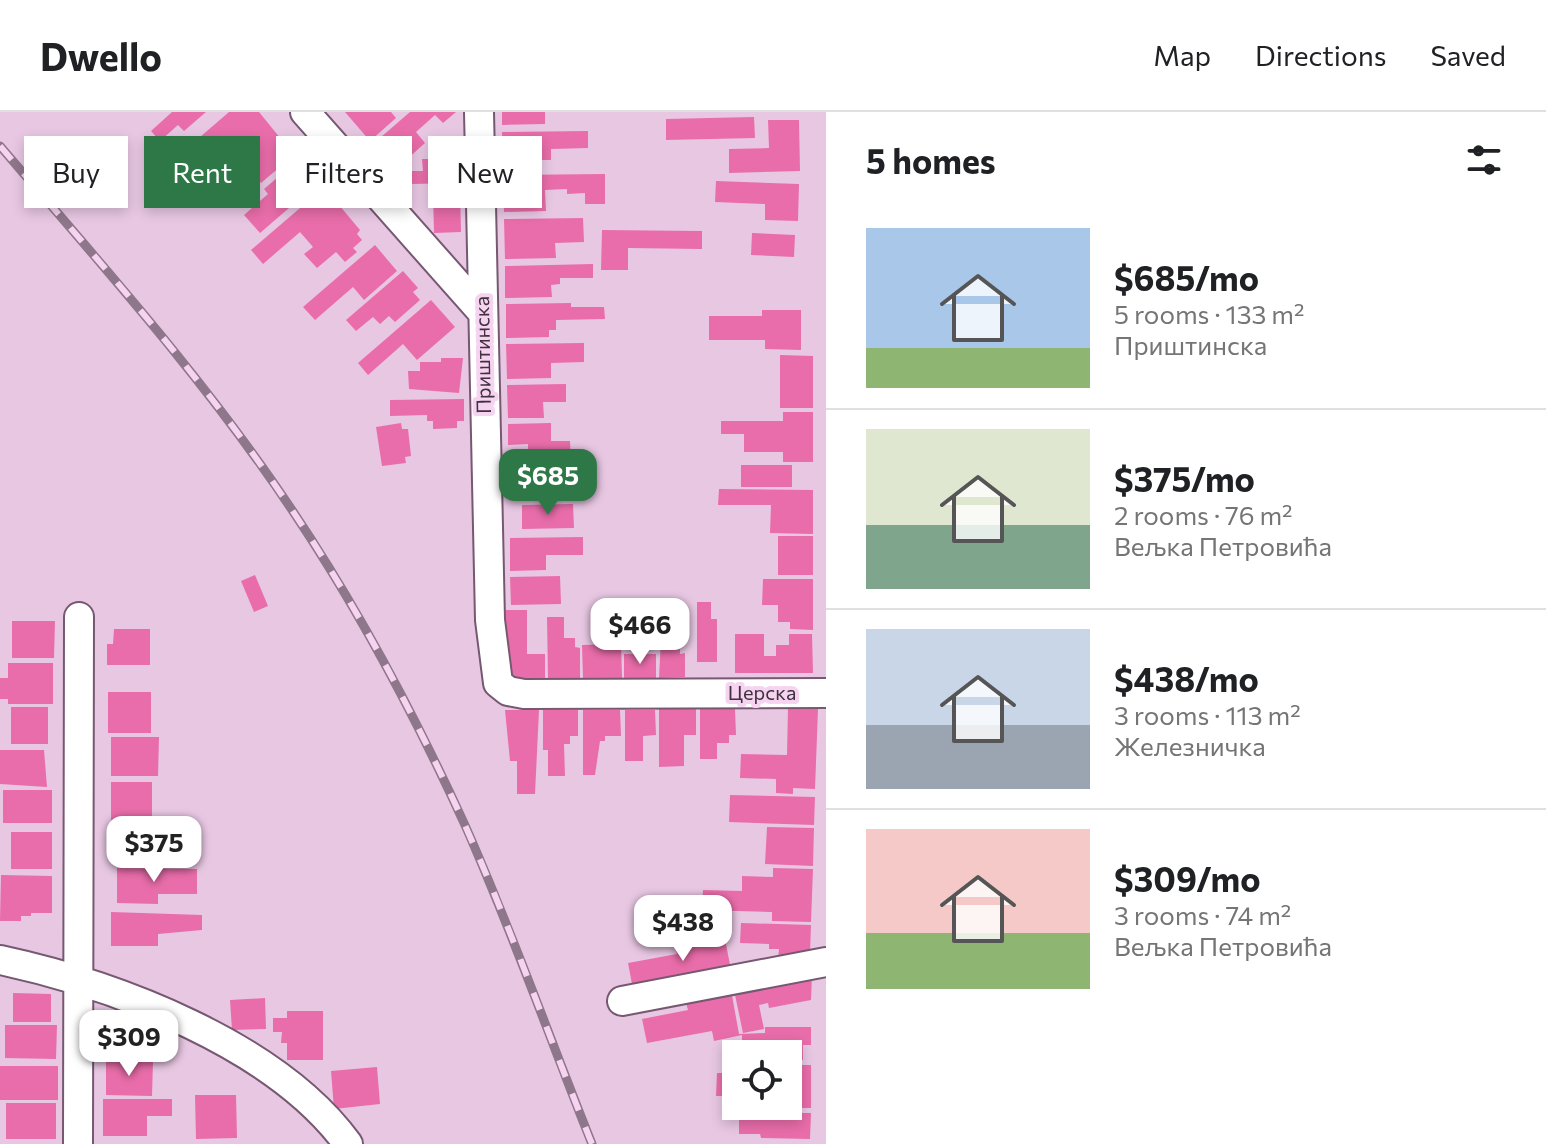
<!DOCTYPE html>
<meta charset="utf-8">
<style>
:root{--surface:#fff;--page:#f2f2f2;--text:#202124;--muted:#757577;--line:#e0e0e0;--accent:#2d7846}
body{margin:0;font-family:Commissioner,sans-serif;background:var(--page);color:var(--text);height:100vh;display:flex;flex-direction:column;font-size:30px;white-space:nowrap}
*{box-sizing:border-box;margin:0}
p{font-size:26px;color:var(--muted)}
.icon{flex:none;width:44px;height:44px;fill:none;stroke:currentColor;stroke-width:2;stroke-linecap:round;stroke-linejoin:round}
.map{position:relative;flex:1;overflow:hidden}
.sheet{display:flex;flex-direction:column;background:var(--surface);width:720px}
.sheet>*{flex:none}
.hud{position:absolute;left:24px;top:24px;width:682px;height:72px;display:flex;gap:16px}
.fabs{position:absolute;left:722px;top:928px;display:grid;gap:16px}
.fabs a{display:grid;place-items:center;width:80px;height:80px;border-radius:0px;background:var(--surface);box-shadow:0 4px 12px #0003;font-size:40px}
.price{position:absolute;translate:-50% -68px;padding:0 18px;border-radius:16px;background:#fff;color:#222;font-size:26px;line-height:52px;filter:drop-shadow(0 2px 4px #0008)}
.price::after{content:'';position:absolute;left:50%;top:48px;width:24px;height:18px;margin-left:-12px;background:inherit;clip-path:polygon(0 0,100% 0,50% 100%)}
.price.current{background:var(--accent);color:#fff}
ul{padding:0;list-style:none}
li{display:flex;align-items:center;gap:24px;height:200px;padding:0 40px}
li+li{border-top:2px solid var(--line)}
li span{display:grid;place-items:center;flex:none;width:224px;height:160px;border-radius:0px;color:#555}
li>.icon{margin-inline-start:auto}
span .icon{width:96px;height:96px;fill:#fffc;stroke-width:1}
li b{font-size:34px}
h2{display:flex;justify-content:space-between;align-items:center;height:96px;padding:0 40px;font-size:34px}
.tag{padding:0 28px;border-radius:0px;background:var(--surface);box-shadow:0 4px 12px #0003;font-size:28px;line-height:72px}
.tag.current{background:var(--accent);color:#fff}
header{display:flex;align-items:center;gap:48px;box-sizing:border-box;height:112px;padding:0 40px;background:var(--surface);border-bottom:2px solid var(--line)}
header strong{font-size:38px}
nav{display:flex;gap:44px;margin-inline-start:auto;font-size:28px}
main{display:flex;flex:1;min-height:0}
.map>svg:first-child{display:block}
.building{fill:#e96daa}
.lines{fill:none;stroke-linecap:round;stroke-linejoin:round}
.minor-casing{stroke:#765871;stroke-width:32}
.minor{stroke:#fff;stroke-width:28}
.rail-casing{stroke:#8e778a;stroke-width:9}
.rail{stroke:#f6d3f0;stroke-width:6;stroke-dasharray:18;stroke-linecap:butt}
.labels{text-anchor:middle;stroke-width:8;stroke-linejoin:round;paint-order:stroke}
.street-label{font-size:20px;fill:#3f323d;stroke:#f6d3f0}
</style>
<header>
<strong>Dwello</strong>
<nav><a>Map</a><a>Directions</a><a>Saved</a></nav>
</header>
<main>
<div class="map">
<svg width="826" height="1032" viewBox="0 0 826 1032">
<rect width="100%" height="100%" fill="#e8c7e3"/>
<!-- building -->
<path class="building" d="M172,0h34l-22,19 -6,-6 -18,16 -9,-10z
M229,0h30l35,43 -33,28 -10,-12 -37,31 -13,-15 40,-35 -12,-14 -8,7 5,5 -17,14 -4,-5 -7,5 -13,-14z
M345,0h46l5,6 -26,23z
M410,0h46l-13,11 -8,-8 -19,17 9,11 -30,27 -22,-26z
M502,0h43v12l-43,1z
M754,5l1,21 -89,2v-21z
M768,8h31l1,51 -71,2v-24l40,-1z
M588,19v17l-37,1v11h-9v8h-24v-18l-15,1 -1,-19z
M434,36h25l1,35 -49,1v-13h12l-1,-12h12z
M298,48l20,23 -58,50 -16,-18 24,-21 -4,-5z
M605,62v30h-20v-11l-18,1v-5l-22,1 1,21 -42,1 -1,-37z
M716,69l83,3 -1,37 -33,-1v-16l-50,-2z
M328,72l15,17 -4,4 21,25 -3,4 5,6 -9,8 4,4 -12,10 -9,-10 -19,16 -13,-14 9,-7 -13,-15 -37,32 -12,-14z
M460,79l1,41 -27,1 -1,-41z
M583,106l1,24 -29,1 1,15 -51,1 -1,-40z
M602,118l100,1v18l-74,-1v22h-27z
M752,121l43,2 -1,22 -43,-2z
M375,133l22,26 -33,29 -11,-13 -38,33 -12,-13z
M593,152v14h-33v6l-9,1 1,12 -47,1v-32z
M403,159l15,17 -5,4 7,8 -25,22 -6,-6 -9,8 -7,-7 -17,14 -10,-11z
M431,188l24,27 -38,33 -14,-16 -35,31 -10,-12z
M571,191v4h33l1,12 -49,1v10h-7v7l-43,1v-34z
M762,198h39v40l-36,-1v-9h-56v-24h53z
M584,231v19l-33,1v15l-44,1 -1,-35z
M780,243l33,1v52h-33z
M441,246h22l-4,35 -50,-4 -1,-18h12v-9h21z
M566,272v18h-23l1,16h-36l-1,-33z
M464,287v22h-7v7l-24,1v-8h-6v-6l-37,1v-16z
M783,300h30v50h-30v-10h-39v-18h-23v-13h62z
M401,311l1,6h6l3,27 -6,1 1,6 -24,3 -6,-39z
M551,311v18h19l1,21h-29v-5h-14v-13l-20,1v-21z
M741,353h51v22h-51z
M588,356v27l-79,1v-27z
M719,377l94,1v44l-43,-1 1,-28h-53z
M573,392l1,24 -52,1v-24z
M778,424h35v39h-35z
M583,425v18h-37v15l-36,1v-33z
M255,463l13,31 -14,6 -13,-31z
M560,464l1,28 -50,1 -1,-28z
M763,467h50v51l-23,-1v-7h-12v-17h-16z
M697,490h14v17h6v43h-20z
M504,498h23v44h18v24h-40z
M547,505h17v21h11v9l5,1v30h-32z
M662,508h10v17h8v17l5,-1v24l-26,1z
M12,509h43l-1,37h-42z
M114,517h36v36h-43v-21h6z
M735,522h29v22h12v-11h13v-11h23l1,39h-78z
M621,532l1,34h-39l-1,-33z
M624,542h32v24h-32z
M8,551h45v41h-45v-5h-8v-21h8z
M108,580h43v41h-43z
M11,595h37v37h-37z
M788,596l30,1 -3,80 -22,-1v6l-17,-1v-14l-36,-1 1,-24 46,1z
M659,597h37v26h-12v31l-25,1z
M700,597h35l1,26h-7v8h-12v16h-17z
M505,598h34l-4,84h-18v-33h-7z
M543,598h35v26h-8v8h-6l1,32h-17v-26h-5z
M583,598h37l1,26h-16v5h-5l-5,34h-12z
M625,598h30l1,25 -13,1v25h-18z
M111,625h48l-1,39h-47z
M0,638h44l3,37 -47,-3z
M111,670h41v39h-41z
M3,678h49v33h-49z
M730,683l85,2 -1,28 -85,-3z
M114,715l43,1 -1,35h-42z
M767,715l47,1 -1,38 -48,-2z
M11,720h41v37h-41z
M117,756l80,1v25h-39v10l-41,-1z
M773,756l40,1 -2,53 -39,-1v-9l-70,-2 1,-20 39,1v-15l31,1z
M1,763l51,1v37h-21v3h-10v5h-21z
M111,800l91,3v15l-44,4v12h-47z
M741,811l70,2 -1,29 -32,5 1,-10h-10v-5l-29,-1z
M725,827l6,31 -99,14 -4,-21 49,-9 -2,-6z
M812,863l-1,25 -42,8 -1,-5 -9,2 5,24 -21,4 -9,-43z
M731,878l8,44 26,-1v-6h46v18h-8v15h-15v-6h-25v-7h-21v-12l-28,6 -2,-10 -65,12 -5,-24 46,-9 -2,-7z
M13,881l38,1v28h-38z
M265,886l1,31 -34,1 -2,-30z
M287,899h36v49h-36v-17h-6l1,-11h-9v-14h14z
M5,913h52l-1,34 -51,-1z
M106,948l47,1 -1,35 -46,-1z
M788,953h23v43h-23z
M0,954h58v34h-58z
M377,955l3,37 -46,5 -3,-38z
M717,961h19v23h-20z
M195,983h41l1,43 -41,1z
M103,987h69v17h-25v20h-44z
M6,991h50v36h-50z
M739,1001h72l-1,26 -49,-1 -1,-4h-21z"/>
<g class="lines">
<defs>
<path id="minor" d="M305,0l177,200
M479,0l11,508 8,63 10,8 16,3 302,-1
M0,848c116,25 276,85 348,184
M622,889l204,-39
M78,1032l1,-527"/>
</defs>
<!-- minor casing -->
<use href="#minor" class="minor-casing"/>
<!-- minor -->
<use href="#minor" class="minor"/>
<defs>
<path id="rail" d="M0,34c101,118 206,235 292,364 66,98 123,206 172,313 47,105 85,214 128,321"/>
</defs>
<!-- rail casing -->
<use href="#rail" class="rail-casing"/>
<!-- rail -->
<use href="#rail" class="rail"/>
</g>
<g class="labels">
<!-- street labels -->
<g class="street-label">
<text transform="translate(483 243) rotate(-91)" y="7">Приштинска</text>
<text x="762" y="588">Церска</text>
</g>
</g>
</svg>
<div class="fabs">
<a><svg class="icon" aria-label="locate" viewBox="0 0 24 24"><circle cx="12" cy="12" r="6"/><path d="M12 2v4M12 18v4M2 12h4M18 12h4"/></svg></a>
</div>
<b class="price current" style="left:548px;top:405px">$685</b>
<b class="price" style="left:640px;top:554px">$466</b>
<b class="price" style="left:154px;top:772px">$375</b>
<b class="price" style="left:683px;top:851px">$438</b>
<b class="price" style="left:129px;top:966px">$309</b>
<div class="hud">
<a class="tag">Buy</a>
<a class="tag current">Rent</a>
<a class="tag">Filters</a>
<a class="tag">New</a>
</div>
</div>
<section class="sheet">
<h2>5 homes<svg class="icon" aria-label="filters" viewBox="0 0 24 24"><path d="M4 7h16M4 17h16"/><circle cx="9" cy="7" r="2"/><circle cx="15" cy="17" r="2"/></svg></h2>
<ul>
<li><span style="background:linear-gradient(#a9c7e8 75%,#8fb573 0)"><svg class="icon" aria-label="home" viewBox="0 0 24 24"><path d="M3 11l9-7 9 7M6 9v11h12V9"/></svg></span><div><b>$685/mo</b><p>5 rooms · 133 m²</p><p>Приштинска</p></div></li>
<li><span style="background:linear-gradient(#dfe7d0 60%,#7fa58c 0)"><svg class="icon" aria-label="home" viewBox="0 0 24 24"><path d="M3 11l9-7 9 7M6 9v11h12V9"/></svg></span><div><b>$375/mo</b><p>2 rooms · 76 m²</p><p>Вељка Петровића</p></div></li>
<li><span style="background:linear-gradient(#c9d6e8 60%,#9aa5b1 0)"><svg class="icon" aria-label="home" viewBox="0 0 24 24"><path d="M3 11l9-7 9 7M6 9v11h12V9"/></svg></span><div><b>$438/mo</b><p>3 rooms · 113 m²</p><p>Железничка</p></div></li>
<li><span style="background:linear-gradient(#f6c9c9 65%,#8fb573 0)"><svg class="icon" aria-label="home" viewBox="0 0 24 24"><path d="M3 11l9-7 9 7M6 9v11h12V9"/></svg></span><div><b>$309/mo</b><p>3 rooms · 74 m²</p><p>Вељка Петровића</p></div></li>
</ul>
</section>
</main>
